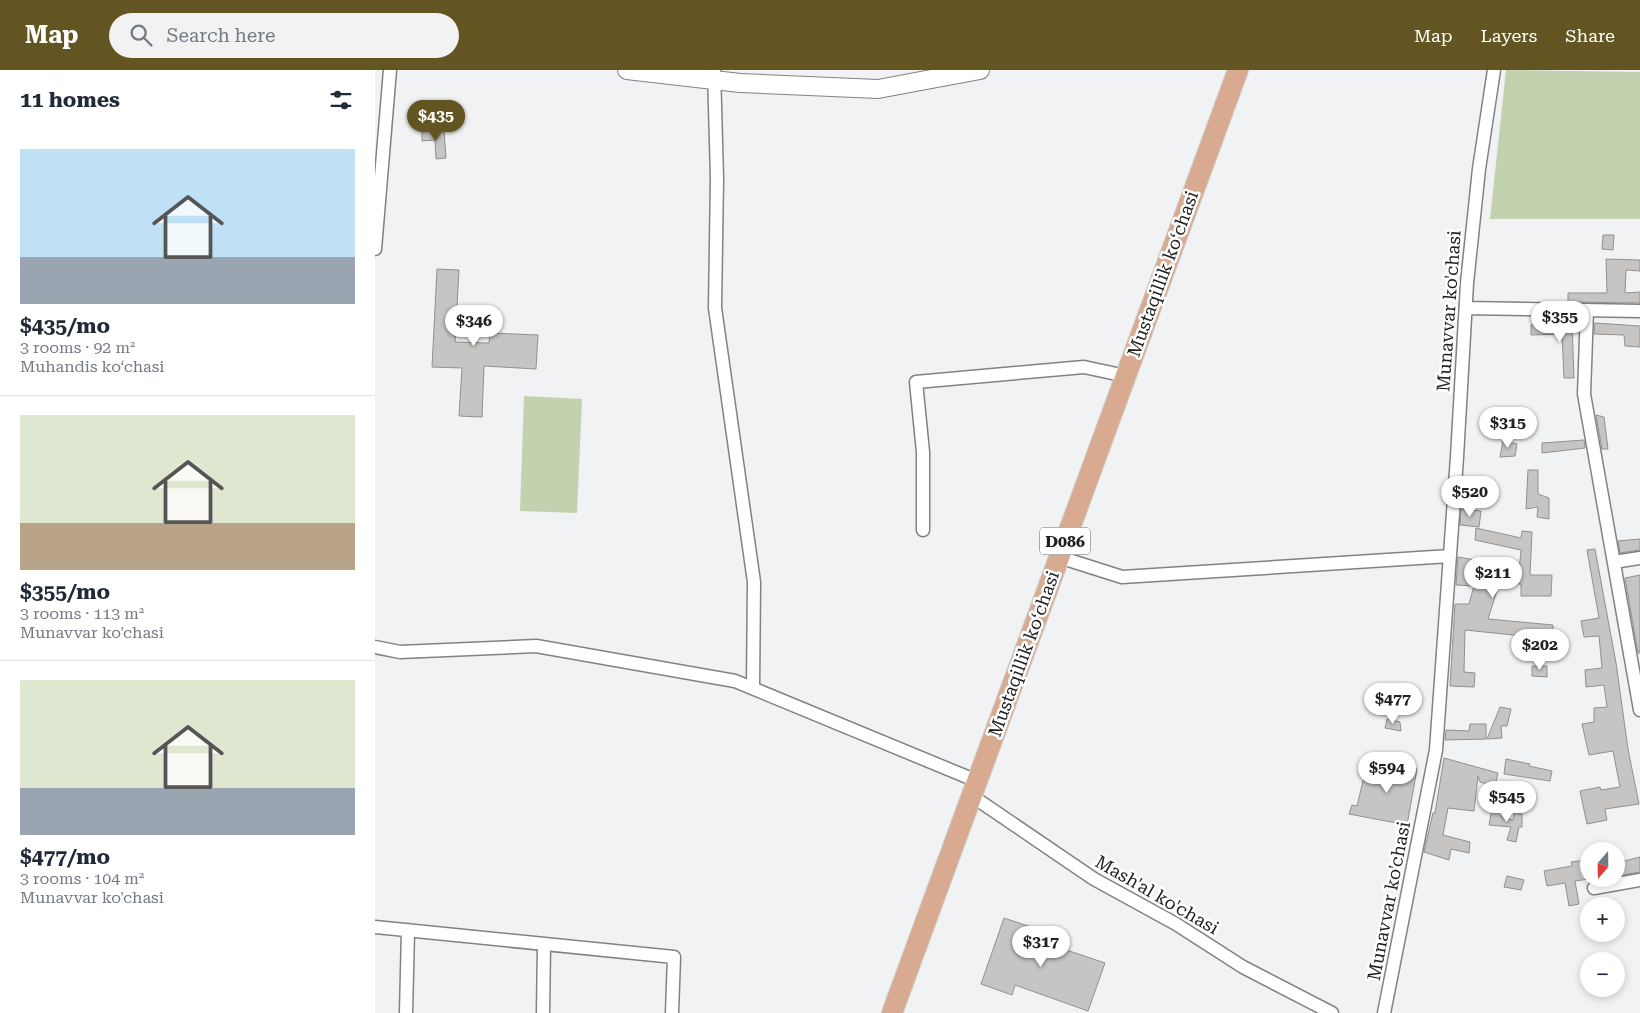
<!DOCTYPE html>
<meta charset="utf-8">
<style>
:root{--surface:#fff;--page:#f2f2f3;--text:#1f2937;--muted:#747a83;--line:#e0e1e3;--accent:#625522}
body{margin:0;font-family:"Roboto Serif",serif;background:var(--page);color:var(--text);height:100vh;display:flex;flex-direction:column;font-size:19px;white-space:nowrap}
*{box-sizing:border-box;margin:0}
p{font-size:16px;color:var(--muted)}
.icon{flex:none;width:28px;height:28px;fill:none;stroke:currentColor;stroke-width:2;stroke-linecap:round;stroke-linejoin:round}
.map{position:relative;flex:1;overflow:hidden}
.side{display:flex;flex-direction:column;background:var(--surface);width:375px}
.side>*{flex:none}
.needle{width:32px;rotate:200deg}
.controls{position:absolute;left:1205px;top:772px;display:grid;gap:10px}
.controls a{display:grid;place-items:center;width:45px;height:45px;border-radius:50%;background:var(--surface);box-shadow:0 2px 8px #0003;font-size:25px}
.price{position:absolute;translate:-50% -42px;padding:0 11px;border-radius:18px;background:#fff;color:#222;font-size:16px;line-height:32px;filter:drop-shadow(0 1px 2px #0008)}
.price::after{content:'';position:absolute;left:50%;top:30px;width:15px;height:11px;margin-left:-8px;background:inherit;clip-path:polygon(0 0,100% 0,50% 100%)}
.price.current{background:var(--accent);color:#fff}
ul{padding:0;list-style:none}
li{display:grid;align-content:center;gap:10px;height:265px;padding:0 20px}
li+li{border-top:1px solid var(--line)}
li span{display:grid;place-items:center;height:155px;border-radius:0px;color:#555}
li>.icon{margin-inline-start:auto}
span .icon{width:90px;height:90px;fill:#fffc;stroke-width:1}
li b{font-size:21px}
h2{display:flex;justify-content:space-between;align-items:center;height:60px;padding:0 20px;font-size:21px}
header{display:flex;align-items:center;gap:30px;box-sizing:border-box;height:70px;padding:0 25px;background:var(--accent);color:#fff}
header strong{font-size:24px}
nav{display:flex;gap:28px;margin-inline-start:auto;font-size:18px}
.search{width:350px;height:45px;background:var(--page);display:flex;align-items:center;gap:12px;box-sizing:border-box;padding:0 18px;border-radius:28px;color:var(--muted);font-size:19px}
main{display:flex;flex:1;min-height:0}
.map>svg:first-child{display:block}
.green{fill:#c2d2af}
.building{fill:#c7c5c4;stroke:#92908f}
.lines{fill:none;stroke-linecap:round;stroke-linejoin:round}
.street-casing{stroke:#808283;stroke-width:15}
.secondary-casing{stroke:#808283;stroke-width:20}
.primary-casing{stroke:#cdcece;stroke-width:22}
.street{stroke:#fff;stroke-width:12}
.secondary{stroke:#fff;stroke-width:18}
.primary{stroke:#d8ab90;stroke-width:20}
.labels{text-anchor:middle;stroke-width:5;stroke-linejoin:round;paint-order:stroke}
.shield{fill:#fff;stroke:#616262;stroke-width:1}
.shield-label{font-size:16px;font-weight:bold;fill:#1d1e1e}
.street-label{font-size:18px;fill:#1d1e1e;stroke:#fff}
</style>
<header>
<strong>Map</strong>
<div class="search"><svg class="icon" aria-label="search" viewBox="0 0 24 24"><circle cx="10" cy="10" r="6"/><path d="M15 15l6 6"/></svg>Search here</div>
<nav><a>Map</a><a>Layers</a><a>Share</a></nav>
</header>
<main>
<section class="side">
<h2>11 homes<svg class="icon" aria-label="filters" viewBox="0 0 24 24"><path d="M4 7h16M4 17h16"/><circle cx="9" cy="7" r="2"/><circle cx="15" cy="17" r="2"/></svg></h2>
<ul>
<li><span style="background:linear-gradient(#bfe0f5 70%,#9aa5b1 0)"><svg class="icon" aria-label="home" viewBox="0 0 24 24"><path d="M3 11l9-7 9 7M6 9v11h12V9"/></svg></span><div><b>$435/mo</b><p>3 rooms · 92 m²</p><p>Muhandis ko‘chasi</p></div></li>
<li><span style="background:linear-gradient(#dfe7d0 70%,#b9a48a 0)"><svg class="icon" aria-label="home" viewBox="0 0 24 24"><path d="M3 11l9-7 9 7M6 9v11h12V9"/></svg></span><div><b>$355/mo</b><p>3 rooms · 113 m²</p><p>Munavvar ko'chasi</p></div></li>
<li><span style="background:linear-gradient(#dfe7d0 70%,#9aa5b1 0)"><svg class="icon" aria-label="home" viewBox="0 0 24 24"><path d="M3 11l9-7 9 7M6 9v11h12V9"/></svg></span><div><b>$477/mo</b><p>3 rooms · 104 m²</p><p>Munavvar ko'chasi</p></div></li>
</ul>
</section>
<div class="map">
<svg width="1265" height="943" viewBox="0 0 1265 943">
<rect width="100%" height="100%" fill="#f0f2f3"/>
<!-- green -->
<path class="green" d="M1131,0l134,2v147h-150z
M149,326l58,3 -5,114 -57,-2z"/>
<!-- building -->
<path class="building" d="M69,60l2,28 -10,1 -1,-19 -13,1v-10z
M1228,165h11l-1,15 -11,-1z
M1231,189l34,1v11l-14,-1 -1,23 15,-1v11l-72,-1v-9h39z
M62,199l22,1 -4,72 34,1 1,-10 48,2 -2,34 -52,-3 -2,51 -23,-1 3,-48 -30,-1z
M1197,253l2,55h-10l-2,-44 -31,1v-10z
M1220,253l45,3v21l-15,-1 -1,-11 -30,-1z
M1221,345l8,2 4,32h-6z
M1209,370l1,8 -43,5v-10z
M1128,371l14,3 -2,12 -15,1z
M1153,400h10v24l11,4v21l-12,-2 1,-10 -12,2z
M1086,439l20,2 -2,16 -19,-2z
M1101,458l45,10 1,-7 10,1 -2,43h22l-1,21h-30v-12h-22l-11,35 65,6v8l-29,-2 -1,5 -58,-6 -1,42 11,1 -1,14 -24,-1 5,-82h14l5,-18 -18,-1 2,-28 23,4 -2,10h40l2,-21 -46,-10z
M1265,469v11l-20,3 -2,-12z
M1220,479l21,114 12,86 11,55 -34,5 2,11 -20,4 -7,-33 20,-4 1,3 19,-3 -7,-36 -24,4 -7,-31 12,-2v-14l13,-1 -3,-22 -18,2 -1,-17 17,-2 -3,-32 -15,1 -3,-16 18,-3 -12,-68z
M1265,505v78h-2l-13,-75z
M1157,596h15v11l-15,-1z
M1125,637l11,2 -4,17h-6l1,12 -15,1z
M1012,649l13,3 1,9 -16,-3z
M1095,654h16v15l-41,1 1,-10 23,1z
M1005,687l25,7v5h12l-10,56 -58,-11 3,-9 5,1 7,-29 28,5 -23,-22 10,1z
M1069,688l54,15 -3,13 -15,-4 -2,-6 -4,35 -26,-3 -5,27 27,7 -1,11 -18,-4 -2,11 -25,-8 9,-39h2z
M1131,689l24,5 -1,2 23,5 -2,10 -46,-7z
M1117,739l10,3 -1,5 12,3 2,-8 7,2v13h-3l-3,15 -9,-2 4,-13 -22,-2z
M1265,787v15l-24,4v-13z
M1211,790l1,4h2v15l-14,2 4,23 -10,2 -4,-23 -18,3 -3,-15 28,-5 -1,-4z
M1132,806l17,4 -3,10 -17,-3z
M629,848l30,10 -3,10 74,25 -17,48 -73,-26 -3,10 -31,-11z"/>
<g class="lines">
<defs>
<path id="street" d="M339,0l3,108 -2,130 39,274 -1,105
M0,179l15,-179
M1091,238l174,3
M1212,240l-3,84 56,316
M548,460v-78l-7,-70 168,-15 42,9
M684,487l63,20 328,-21
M1239,492l26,-4
M0,577l25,5 136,-6 199,35 242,100
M597,726l122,83 82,45 67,43 89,46
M1219,818l46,-8
M0,857l299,30 -2,56
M31,943l2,-83
M168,943l1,-69
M1009,943l52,-263 21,-293 10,-174 12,-114 15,-99"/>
<path id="secondary" d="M252,0l113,13 138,6 102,-19"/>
<path id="primary" d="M517,943l346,-943"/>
</defs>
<!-- street casing -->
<use href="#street" class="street-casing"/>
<!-- secondary casing -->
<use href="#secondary" class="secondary-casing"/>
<!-- primary casing -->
<use href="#primary" class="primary-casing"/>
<!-- street -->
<use href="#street" class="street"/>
<!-- secondary -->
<use href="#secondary" class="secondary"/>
<!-- primary -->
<use href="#primary" class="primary"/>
</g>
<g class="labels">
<!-- shield labels -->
<rect class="shield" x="665" y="457.5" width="50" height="27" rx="4"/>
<g class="shield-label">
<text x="690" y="477">D086</text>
</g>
<!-- street labels -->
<g class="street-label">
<text transform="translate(788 204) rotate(-70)" y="6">Mustaqillik koʻchasi</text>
<text transform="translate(1074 241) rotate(-86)" y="6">Munavvar ko'chasi</text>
<text transform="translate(649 584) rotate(-70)" y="6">Mustaqillik koʻchasi</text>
<text transform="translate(782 825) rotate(30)" y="6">Mash'al ko'chasi</text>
<text transform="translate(1014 831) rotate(-79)" y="6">Munavvar ko'chasi</text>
</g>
</g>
</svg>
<div class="controls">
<a><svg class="needle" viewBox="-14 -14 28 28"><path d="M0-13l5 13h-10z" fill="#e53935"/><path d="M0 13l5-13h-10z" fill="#747a83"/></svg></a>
<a>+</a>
<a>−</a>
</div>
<b class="price current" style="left:61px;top:72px">$435</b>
<b class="price" style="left:1185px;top:273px">$355</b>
<b class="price" style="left:99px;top:277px">$346</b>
<b class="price" style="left:1133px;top:379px">$315</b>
<b class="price" style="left:1095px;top:448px">$520</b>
<b class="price" style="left:1118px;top:529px">$211</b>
<b class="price" style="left:1165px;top:601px">$202</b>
<b class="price" style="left:1018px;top:655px">$477</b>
<b class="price" style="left:1012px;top:724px">$594</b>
<b class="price" style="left:1132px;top:753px">$545</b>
<b class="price" style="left:666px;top:898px">$317</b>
</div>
</main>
